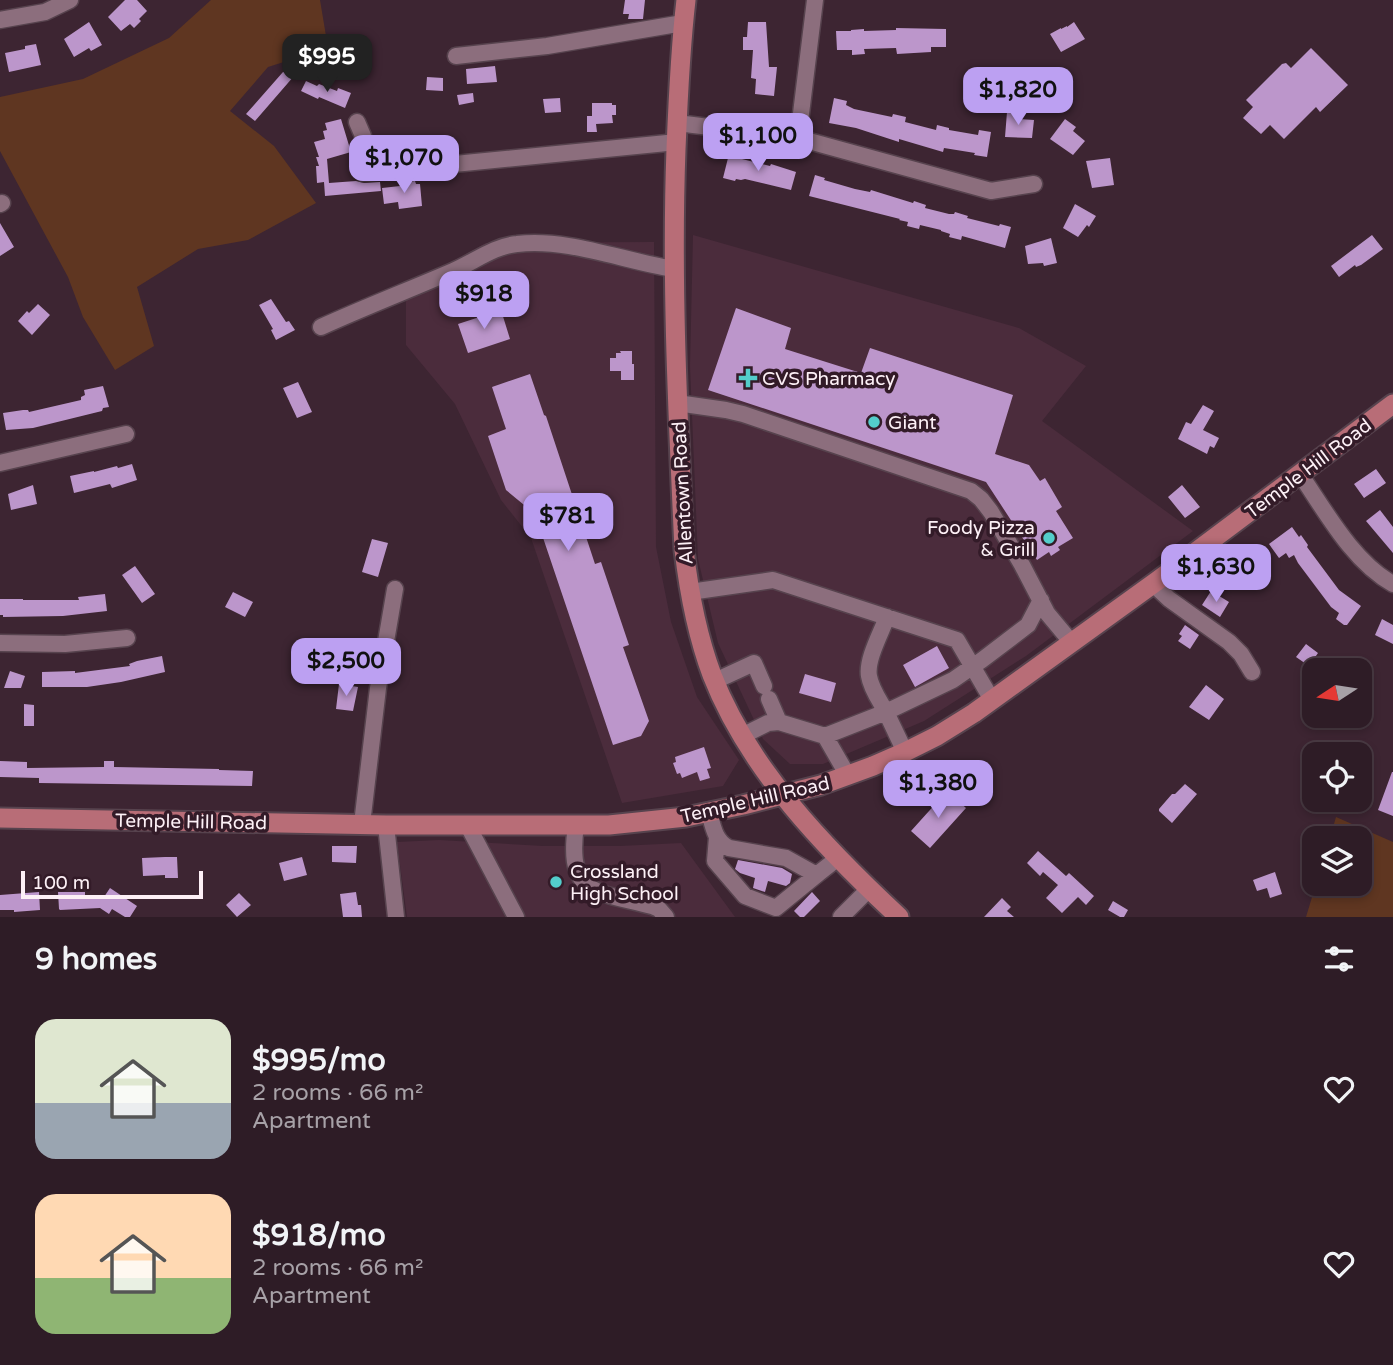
<!DOCTYPE html>
<meta charset="utf-8">
<style>
:root{--surface:#2e1c26;--page:#36252e;--text:#f1f3f6;--muted:#a7a1a7;--line:#493a43;--accent:#bca0f2}
body{margin:0;font-family:"Varela Round",sans-serif;background:var(--page);color:var(--text);height:100vh;display:flex;flex-direction:column;font-size:26px;white-space:nowrap}
*{box-sizing:border-box;margin:0}
p{font-size:23px;color:var(--muted)}
.icon{flex:none;width:38px;height:38px;fill:none;stroke:currentColor;stroke-width:2;stroke-linecap:round;stroke-linejoin:round}
.map{position:relative;height:917px;overflow:hidden}
.details{display:flex;flex-direction:column;background:var(--surface);flex:1}
.details>*{flex:none}
.needle{width:46px;rotate:258deg}
.buttons{position:absolute;left:1302px;top:658px;display:grid;gap:14px}
.buttons a{display:grid;place-items:center;width:70px;height:70px;border-radius:14px;background:var(--surface);box-shadow:0 4px 10px #0003,0 0 0 2px var(--line);font-size:35px}
.scale{position:absolute;left:21px;bottom:18px;width:182px;box-sizing:border-box;padding-left:7px;border:4px solid #fdf0f6;border-top:0;font-size:19px;line-height:24px;white-space:nowrap;color:#fdf0f6;-webkit-text-stroke:5px #331b28;paint-order:stroke}
.price{position:absolute;translate:-50% -60px;padding:0 16px;border-radius:14px;background:var(--accent);color:#111;font-size:23px;line-height:46px;filter:drop-shadow(0 2px 4px #0008)}
.price::after{content:'';position:absolute;left:50%;top:42px;width:21px;height:16px;margin-left:-10px;background:inherit;clip-path:polygon(0 0,100% 0,50% 100%)}
.price.current{background:#222;color:#fff}
ul{padding:0;list-style:none}
li{display:flex;align-items:center;gap:21px;height:175px;padding:0 35px}
li span{display:grid;place-items:center;flex:none;width:196px;height:140px;border-radius:21px;color:#555}
li>.icon{margin-inline-start:auto}
span .icon{width:84px;height:84px;fill:#fffc;stroke-width:1}
li b{font-size:30px}
h2{display:flex;justify-content:space-between;align-items:center;height:84px;padding:0 35px;font-size:30px}
.map>svg:first-child{display:block}
.built{fill:#4b2c3c}
.green{fill:#5f3621}
.building{fill:#bc96cb}
.lines{fill:none;stroke-linecap:round;stroke-linejoin:round}
.minor-casing{stroke:#57434e;stroke-width:19}
.major-casing{stroke:#57434e;stroke-width:23}
.minor{stroke:#8c6e7d;stroke-width:16}
.major{stroke:#b86d77;stroke-width:19}
.poi-dot{fill:#53cdcb;stroke:#331b28;stroke-width:2.5}
.labels{text-anchor:middle;stroke-width:7;stroke-linejoin:round;paint-order:stroke}
.poi-label{font-size:19px;fill:#fdf0f6;stroke:#331b28;text-anchor:start}
.street-label{font-size:19px;fill:#fdf0f6;stroke:#331b28}
</style>
<div class="map">
<svg width="1393" height="917" viewBox="0 0 1393 917">
<rect width="100%" height="100%" fill="#3d2532"/>
<!-- built -->
<path class="built" d="M693,235l326,93 67,38 -44,55 151,110 -167,125 -102,65 -101,43h-33l-27,-25 -45,-96 -20,-84 -8,-193z
M654,242l2,305 15,75 26,75 42,63 -16,26 -101,17 -91,-265 -30,-38 -46,-96 -49,-59v-59l80,-43z
M439,840l104,6h77l61,-3 54,74h-328l-10,-75z"/>
<!-- green -->
<path class="green" d="M211,0h109l8,48 -60,19 -38,44 44,35 42,57 -68,37 -50,9 -61,38 17,59 -39,24 -32,-53 -15,-40 -68,-126v-54l83,-18 86,-41z
M1336,817l57,25v75h-87l10,-33h44v-46h-30z"/>
<!-- building -->
<path class="building" d="M125,0h12l10,11 -8,8 2,2 -7,7 -4,-4 -9,7 -13,-14z
M625,0h20l-2,19h-15l1,-5h-6z
M89,22l13,23 -11,6 -2,-3 -15,9 -10,-18z
M748,22h18l3,45h8l-3,29 -19,-2 1,-15 -5,-1 2,-28h-10v-13h4z
M1074,22l11,17 -24,13 -11,-18 11,-6v1l6,-3v1z
M896,28l50,1v18h-15v5l-34,2 -1,-6 -32,1 1,5 -13,1v-5h-15l-1,-19h15v-1l13,-1v2l32,-1z
M36,44l5,21 -32,7 -4,-19 20,-4v-3z
M1311,48l37,37 -28,27 -4,-5 -32,32 -14,-14 -9,9 -18,-16 10,-11 -7,-7 36,-36 4,-1 5,5z
M495,66l2,16 -30,2 -1,-15z
M283,72l11,4 -39,45 -9,-7z
M427,77l16,1v13l-17,-1z
M306,81l11,5 2,-2 18,7 1,-3 13,5 -6,15 -26,-11 -1,2 -17,-8z
M473,93l1,9 -15,3 -2,-10z
M560,98l1,14 -16,1 -2,-14z
M834,98l13,3 -1,4 8,4 38,8 1,-3 13,3 -1,5 31,8 1,-5 12,3v2l29,5 1,-5 12,2 -4,25 -13,-2 1,-2 -31,-5 -1,4 -44,-13v3l-43,-14 -27,-5z
M592,103h20v2h4v10h-4l1,8 -17,1 1,8h-10v-16h5z
M1007,112l13,2 -1,5 15,1 -2,18 -27,-1z
M341,119l10,33 -24,7 2,24 27,-2 8,2 16,-1 1,9 -56,5 -1,-14 -7,1 -1,-17h3l-3,-9h3l-5,-15 11,-3 -2,-8 4,-1 -2,-7z
M1065,119l11,8 -3,4 12,10 -12,14 -23,-16z
M729,154l14,3 -1,2 28,7 1,-2 25,8 -5,18 -46,-11 -4,1 -5,-1 -1,2 -12,-3z
M1110,158l4,27 -22,3 -6,-27z
M815,175l10,3 -1,2 31,9 15,3 1,-2 42,13 1,-2 12,4 -1,3 24,6h5l1,-2 13,4 -1,2 32,8 1,-2 11,3 -6,21 -43,-12 -1,4 -12,-3 1,-3 -9,-3v-1l-21,-5 -1,4 -12,-3 1,-4 -9,-2 1,-1 -91,-23z
M415,181l1,3h4l2,22 -23,3 -1,-7 -14,2 -2,-16 18,-2 -1,-3z
M1075,204l21,12 -7,11 -2,-2 -9,12 -15,-9z
M0,223l14,24 -14,9z
M1372,235l11,14 -22,16 -5,2 -1,-2 -16,12 -8,-11z
M1051,238l6,25 -13,3 -1,-3 -15,1 -3,-18z
M271,299l15,23 3,-1 6,9 -19,10 -5,-10 2,-1 -14,-24z
M38,304l12,11 -18,20 -14,-14 9,-10 2,2z
M736,308l55,20 -6,21 76,24 9,-25 143,47 -18,59 34,11 11,16 5,-3 17,29 -6,4 17,27 -15,9 2,3 -9,6 -2,-4 -12,8 -51,-78 -278,-92z
M501,310l9,29 -42,14 -10,-29z
M620,351h12v13h2v16h-13v-9h-11v-13h6v-5h5z
M530,374l14,41 2,1 49,148 6,-2 28,83 -6,2 26,74 -8,15 -28,9 -78,-231 -29,-24 -18,-54 18,-7 -14,-42z
M298,382l14,30 -15,6 -14,-30z
M103,386l6,21 -6,1 -1,3 -69,17 -27,2 -3,-17 20,-3h5l1,2 52,-12v-3l4,-2 -1,-5z
M1203,405l11,6 -11,19 16,8 -5,10 -4,-2 -3,8 -29,-15 8,-17 5,2z
M132,464l5,16 -25,8 -2,-4 -36,9 -4,-17 24,-5v1l23,-6 1,2z
M1376,469l10,14 -22,15 -10,-14z
M33,485l4,19 -26,6 -3,-16z
M1182,485l18,22 -15,11 -17,-21z
M1380,510l13,17v26l-27,-32z
M1292,527l7,10 2,-2 7,10 -1,2 32,43 22,16 -14,19h-3l-8,-6 3,-6 -8,-6 -33,-44 -4,-8 -5,3 -3,-5 -7,5 -10,-14z
M372,539l16,4 -10,34 -16,-5z
M1252,553l11,15 -29,21 -10,-14z
M135,566l20,28 -13,9 -20,-28z
M1211,591l18,11 -9,15 -18,-12z
M233,592l20,10 -8,15 -20,-10z
M105,594l2,17 -44,5 -60,1v-2h-3v-16h23v1h56l-1,-3z
M1382,619l11,6v19l-18,-9z
M1185,625l14,10 -9,14 -12,-8 4,-5 -3,-2z
M1306,644l12,9 -9,13 -13,-9z
M937,646l12,22 -34,19 -12,-22z
M162,656l3,16 -44,10 -34,5h-45v-15l33,-1v2l55,-7 -1,-2 8,-3z
M320,659l14,2 -3,18 -14,-2z
M10,671l15,5 -4,12h-17z
M805,674l31,9 -5,19 -32,-9z
M339,684l19,3 -5,24 -17,-2z
M1206,685l18,14 -15,21 -20,-13z
M24,704l10,1v21h-10z
M704,747l7,21 -4,1 3,9 -10,3 -3,-9 -15,6 -2,-5 -3,1 -4,-11 3,-1 -1,-5z
M0,761l27,1v6l77,-1v-6h10v6l105,2v1l34,1 -1,15 -213,-3v-5l-39,-1z
M1392,772h1v44l-15,-6z
M1185,784l12,10 -25,29 -13,-12v-2l13,-15h3z
M947,791l19,17 -36,40 -19,-17z
M332,846h25l-1,17 -24,-1z
M1038,851l28,25 3,-3 25,23 -8,9 -8,-8 -16,16 -16,-15 12,-13 -15,-13 -3,4 -13,-13z
M165,857h12l1,21h-13v-3l-22,1 -1,-18z
M302,857l5,18 -23,6 -5,-18z
M738,860l44,8 10,6 -2,9 -4,3 -18,-5 -3,11 -12,-4 2,-10 -15,-5 -5,-4z
M1275,872l7,22 -12,4 -3,-10 -10,3 -4,-11z
M110,888l27,18 -7,11h-5l-13,-8 -3,5 -9,-6 -40,2 -1,-1 -1,-17h27v5h19z
M39,892l1,18 -26,2v-2h-14v-15z
M356,892l2,13h3l1,12h-19l-3,-23z
M812,892l8,9 -16,16h-4l-6,-6z
M239,893l12,12 -14,12 -11,-12z
M1002,898l9,9 -4,4 7,6h-30z
M1113,901l15,9 -4,7h-4l-12,-7z"/>
<g class="lines">
<defs>
<path id="minor" d="M0,20l45,-8 25,-12
M456,56l91,-10 136,-23
M357,122l6,14v37l314,-31
M677,123l121,15 193,53 43,-7
M798,138l17,-138
M0,204l2,-1
M321,327c44,-20 88,-37 132,-56 21,-9 41,-25 64,-27 52,-6 106,17 157,25
M677,403l49,7 17,4 228,77 10,8 10,13 31,53 25,48 25,30
M0,463l126,-29
M1300,474c26,38 53,88 93,110
M1153,584l16,15 60,43 12,12 11,18
M690,592l83,-12 184,60 35,60
M0,643l65,1 62,-6
M715,681l39,-18 10,23
M769,699l10,23
M742,736l26,-13 11,-1 46,14 61,-24c-6,-11 -15,-23 -17,-36 -3,-16 12,-43 18,-59
M825,736l23,40
M905,752l-19,-40 67,-32 29,-20 46,-35 13,-25
M709,812c4,15 6,29 20,36l57,10 27,15h6l19,-15
M362,824l16,-136 17,-99
M467,824l49,93
M386,825l10,92
M576,825c-10,71 19,66 76,81l7,3 7,8
M717,837l-2,24 30,35 31,12 43,-35
M841,917l28,-28"/>
<path id="major" d="M686,0c-6,50 -8,100 -10,149 -5,134 2,268 8,401 5,42 13,85 28,125 37,95 114,174 187,242
M0,818l386,7h223l77,-8 57,-12 78,-20 52,-19 32,-14 32,-16 37,-23 183,-132 236,-177"/>
</defs>
<!-- minor casing -->
<use href="#minor" class="minor-casing"/>
<!-- major casing -->
<use href="#major" class="major-casing"/>
<!-- minor -->
<use href="#minor" class="minor"/>
<!-- major -->
<use href="#major" class="major"/>
</g>
<!-- markers -->
<g class="poi-dot">
<path d="M744.5 367.5h7v7h7v7h-7v7h-7v-7h-7v-7h7z"/>
<circle cx="874" cy="422" r="7"/>
<circle cx="1049" cy="538" r="7"/>
<circle cx="556" cy="882" r="7"/>
</g>
<g class="labels">
<!-- poi labels -->
<g class="poi-label">
<text x="762" y="385">CVS Pharmacy</text>
<text x="888" y="429">Giant</text>
<text x="1035" y="534" text-anchor="end">Foody Pizza<tspan x="1035" dy="22">&amp; Grill</tspan></text>
<text x="570" y="878">Crossland<tspan x="570" dy="22">High School</tspan></text>
</g>
<!-- street labels -->
<g class="street-label">
<text transform="translate(1308 468) rotate(-37)" y="7">Temple Hill Road</text>
<text transform="translate(682 493) rotate(-93)" y="7">Allentown Road</text>
<text transform="translate(755 799) rotate(-13)" y="7">Temple Hill Road</text>
<text transform="translate(191 821) rotate(1)" y="7">Temple Hill Road</text>
</g>
</g>
</svg>
<div class="buttons">
<a><svg class="needle" viewBox="-14 -14 28 28"><path d="M0-13l5 13h-10z" fill="#e53935"/><path d="M0 13l5-13h-10z" fill="#a7a1a7"/></svg></a>
<a><svg class="icon" aria-label="locate" viewBox="0 0 24 24"><circle cx="12" cy="12" r="6"/><path d="M12 2v4M12 18v4M2 12h4M18 12h4"/></svg></a>
<a><svg class="icon" aria-label="layers" viewBox="0 0 24 24"><path d="M12 4l9 5-9 5-9-5zM3 14l9 5 9-5"/></svg></a>
</div>
<div class="scale">100 m</div>
<b class="price current" style="left:327px;top:94px">$995</b>
<b class="price" style="left:1018px;top:127px">$1,820</b>
<b class="price" style="left:758px;top:173px">$1,100</b>
<b class="price" style="left:404px;top:195px">$1,070</b>
<b class="price" style="left:484px;top:331px">$918</b>
<b class="price" style="left:568px;top:553px">$781</b>
<b class="price" style="left:1216px;top:604px">$1,630</b>
<b class="price" style="left:346px;top:698px">$2,500</b>
<b class="price" style="left:938px;top:820px">$1,380</b>
</div>
<section class="details">
<h2>9 homes<svg class="icon" aria-label="filters" viewBox="0 0 24 24"><path d="M4 7h16M4 17h16"/><circle cx="9" cy="7" r="2"/><circle cx="15" cy="17" r="2"/></svg></h2>
<ul>
<li><span style="background:linear-gradient(#dfe7d0 60%,#9aa5b1 0)"><svg class="icon" aria-label="home" viewBox="0 0 24 24"><path d="M3 11l9-7 9 7M6 9v11h12V9"/></svg></span><div><b>$995/mo</b><p>2 rooms · 66 m²</p><p>Apartment</p></div><svg class="icon" aria-label="heart" viewBox="0 0 24 24"><path d="M12 20l-8-8c-3-5 5-10 8-4 3-6 11-1 8 4z"/></svg></li>
<li><span style="background:linear-gradient(#ffd9b3 60%,#8fb573 0)"><svg class="icon" aria-label="home" viewBox="0 0 24 24"><path d="M3 11l9-7 9 7M6 9v11h12V9"/></svg></span><div><b>$918/mo</b><p>2 rooms · 66 m²</p><p>Apartment</p></div><svg class="icon" aria-label="heart" viewBox="0 0 24 24"><path d="M12 20l-8-8c-3-5 5-10 8-4 3-6 11-1 8 4z"/></svg></li>
</ul>
</section>
